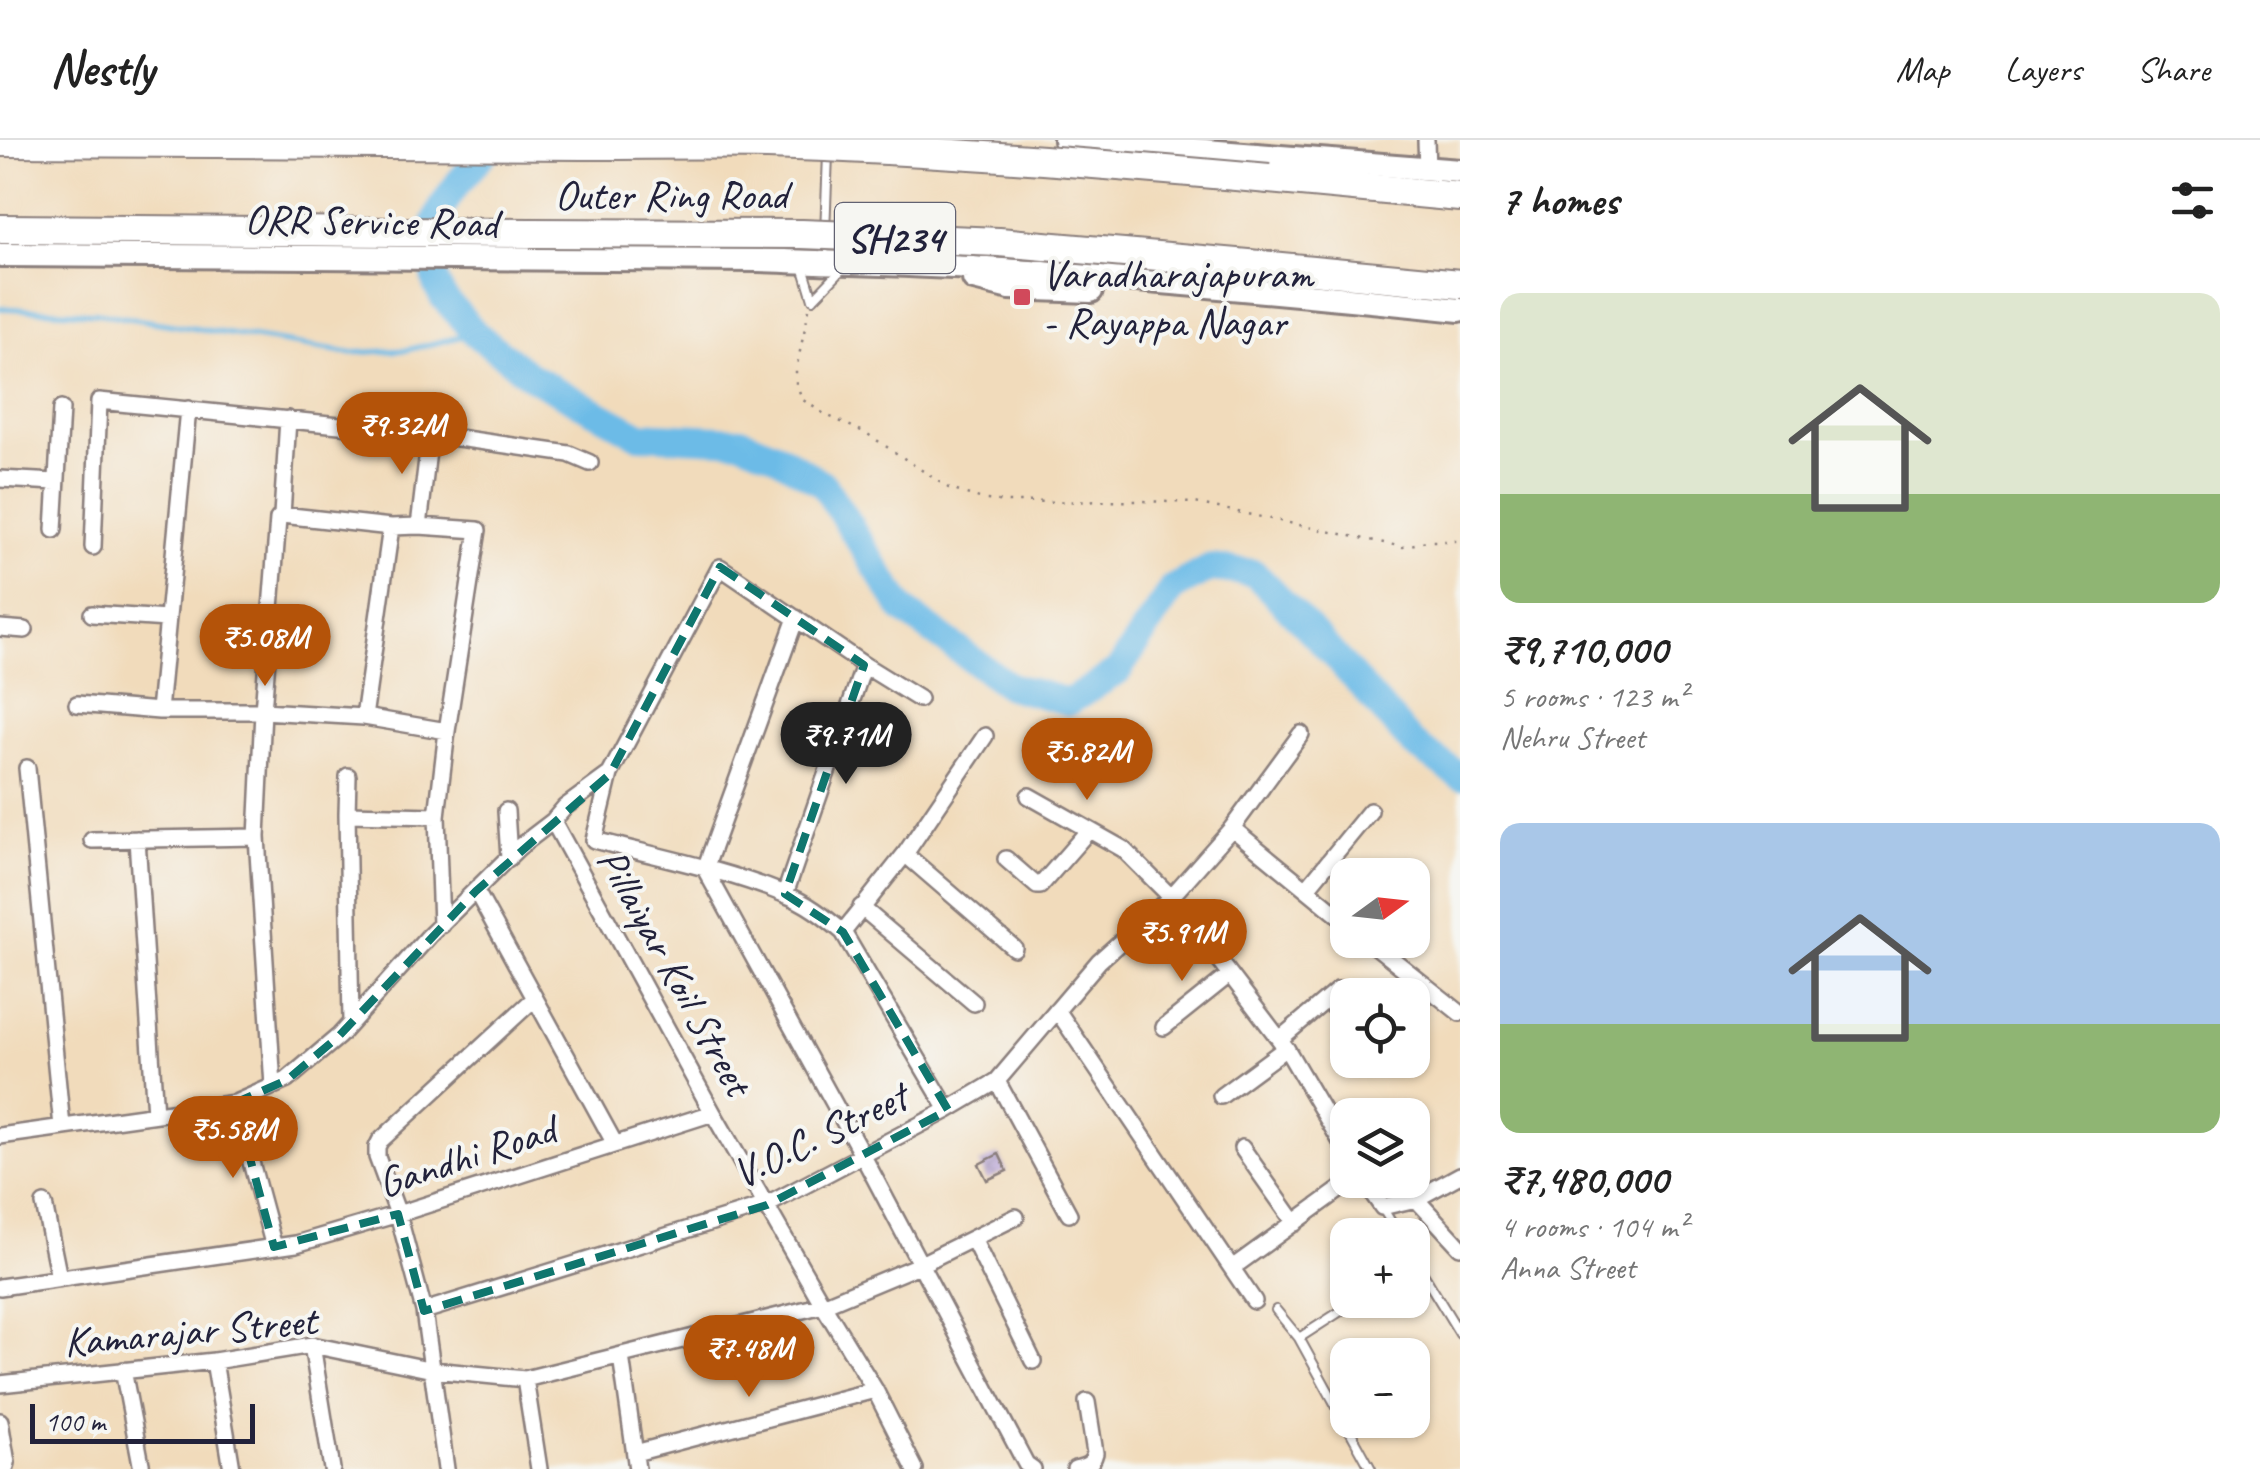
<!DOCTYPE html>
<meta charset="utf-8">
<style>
:root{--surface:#fff;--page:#f2f2f2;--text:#222;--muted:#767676;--line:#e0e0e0;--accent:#b45309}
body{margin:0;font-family:Caveat,sans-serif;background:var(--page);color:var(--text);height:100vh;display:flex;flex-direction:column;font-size:38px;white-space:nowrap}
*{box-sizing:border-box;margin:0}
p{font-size:32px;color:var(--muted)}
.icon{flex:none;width:55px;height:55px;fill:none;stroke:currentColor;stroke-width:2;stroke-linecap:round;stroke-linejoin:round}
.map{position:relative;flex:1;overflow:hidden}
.details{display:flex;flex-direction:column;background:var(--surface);width:800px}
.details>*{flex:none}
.needle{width:65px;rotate:75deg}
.controls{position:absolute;left:1330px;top:718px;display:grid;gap:20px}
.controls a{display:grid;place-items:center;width:100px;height:100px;border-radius:20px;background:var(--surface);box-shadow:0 2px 8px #0004;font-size:50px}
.scale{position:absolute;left:30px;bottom:25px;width:225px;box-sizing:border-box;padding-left:10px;border:5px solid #22223b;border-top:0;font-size:28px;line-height:35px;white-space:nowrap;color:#22223b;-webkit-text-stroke:8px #f6f6f2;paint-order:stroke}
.price{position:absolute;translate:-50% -85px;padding:0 22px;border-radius:35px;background:var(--accent);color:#fff;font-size:32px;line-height:65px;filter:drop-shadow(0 2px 5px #0008)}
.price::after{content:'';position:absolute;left:50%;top:60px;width:30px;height:22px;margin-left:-15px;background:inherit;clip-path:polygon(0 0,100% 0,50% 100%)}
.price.current{background:#222;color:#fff}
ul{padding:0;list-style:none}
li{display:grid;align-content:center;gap:20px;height:530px;padding:0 40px}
li span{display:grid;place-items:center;height:310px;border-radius:20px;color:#555}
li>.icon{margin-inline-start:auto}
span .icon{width:180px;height:180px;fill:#fffc;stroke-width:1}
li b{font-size:42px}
h2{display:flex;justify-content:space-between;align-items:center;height:120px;padding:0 40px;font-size:42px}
header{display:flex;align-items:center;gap:60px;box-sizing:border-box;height:140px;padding:0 50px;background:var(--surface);border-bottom:2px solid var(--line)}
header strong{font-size:48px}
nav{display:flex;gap:55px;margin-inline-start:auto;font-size:35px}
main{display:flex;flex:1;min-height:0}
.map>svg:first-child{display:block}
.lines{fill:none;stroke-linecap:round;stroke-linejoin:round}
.stream{stroke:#6cbbe7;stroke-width:5}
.river{stroke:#6cbbe7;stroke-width:28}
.building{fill:url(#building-cross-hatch)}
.service-casing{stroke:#8a7e7b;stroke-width:12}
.minor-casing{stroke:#8a7e7b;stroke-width:20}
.primary-casing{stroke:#8a7e7b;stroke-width:28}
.motorway-casing{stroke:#8a7e7b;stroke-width:32}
.path{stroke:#8a7e7b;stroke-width:2.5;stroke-dasharray:2.5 8;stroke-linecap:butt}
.service{stroke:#fff;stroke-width:8}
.minor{stroke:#fff;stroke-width:15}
.primary{stroke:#fff;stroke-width:22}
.motorway{stroke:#fff;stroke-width:28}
.motorway-bridge-casing{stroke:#8a7e7b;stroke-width:32;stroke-linecap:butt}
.motorway-bridge{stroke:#fff;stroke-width:28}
.marked{fill:none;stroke:#0f766e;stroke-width:8;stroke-dasharray:20 12;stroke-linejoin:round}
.poi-dot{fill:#d1495b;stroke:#f6f6f2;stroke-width:4}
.labels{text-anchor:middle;stroke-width:8;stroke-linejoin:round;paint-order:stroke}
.shield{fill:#f6f6f2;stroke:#626272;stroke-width:2.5}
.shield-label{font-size:40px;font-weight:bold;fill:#22223b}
.street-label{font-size:42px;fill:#22223b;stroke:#f6f6f2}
.poi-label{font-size:42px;fill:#22223b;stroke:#f6f6f2;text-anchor:start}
</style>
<header>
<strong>Nestly</strong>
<nav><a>Map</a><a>Layers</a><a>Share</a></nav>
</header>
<main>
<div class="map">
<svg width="1460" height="1329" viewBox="0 0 1460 1329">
<defs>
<pattern id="building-cross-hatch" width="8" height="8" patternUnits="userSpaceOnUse" patternTransform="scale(2.5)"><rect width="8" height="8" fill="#baa6d6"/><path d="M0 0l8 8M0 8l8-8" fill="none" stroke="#9787af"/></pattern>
</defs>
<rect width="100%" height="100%" fill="#f6f6f2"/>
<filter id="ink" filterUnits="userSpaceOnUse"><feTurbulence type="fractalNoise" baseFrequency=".01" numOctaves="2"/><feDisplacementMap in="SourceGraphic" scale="20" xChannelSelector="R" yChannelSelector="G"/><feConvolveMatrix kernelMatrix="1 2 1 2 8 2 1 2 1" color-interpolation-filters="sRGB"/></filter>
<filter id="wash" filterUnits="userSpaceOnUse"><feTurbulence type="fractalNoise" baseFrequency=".0048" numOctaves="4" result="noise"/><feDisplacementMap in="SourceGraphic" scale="40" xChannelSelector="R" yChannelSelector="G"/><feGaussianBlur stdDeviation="2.25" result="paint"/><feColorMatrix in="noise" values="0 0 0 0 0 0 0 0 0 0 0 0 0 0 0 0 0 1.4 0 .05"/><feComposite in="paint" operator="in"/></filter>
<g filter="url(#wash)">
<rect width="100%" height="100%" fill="#f1dbbb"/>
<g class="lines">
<!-- stream -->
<path class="stream" d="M0,168l97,5 252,40 58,-3 68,-17"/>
<!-- river -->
<path class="river" d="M495,0l-37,43 -14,21 -9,19 -5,19 2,24 4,18 7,13 32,36 57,44 107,58 102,5 35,15 47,29 80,126 106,76 60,16 49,-31 55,-83 38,-20 43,5 66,67 93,104 47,32"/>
</g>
<g id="blocks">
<!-- building -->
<path class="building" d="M999,1014l8,17 -20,9 -8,-16z"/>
</g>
</g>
<g filter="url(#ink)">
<use href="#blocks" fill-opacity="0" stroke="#8a7e7b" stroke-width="2.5"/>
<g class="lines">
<defs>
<path id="service" d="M824,120l4,-106
M803,126l10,33
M813,159l31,-32
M1383,1069l16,26
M1416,1122l44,72
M1276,1170l23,28 72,131
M1299,1198l59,-38"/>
<path id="minor" d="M1426,0l1,29
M0,339l56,3
M282,375l6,-96
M419,386l11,-92
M54,390l7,-121
M93,407l6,-146 331,33 139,20 21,9
M92,474l75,5
M796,478l-91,251 158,287 163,308 7,5
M0,488l25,2
M919,559l-55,-34 -144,-98 -110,207 -16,66c61,16 132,30 190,54 22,8 41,23 59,38l105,178
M77,564l82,7h104l101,6 83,14
M159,571l29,-302
M364,577l27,-190
M27,628l35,359
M348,636l-1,38 4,207
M1029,656l94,53 48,48 115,151 62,106
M506,671l3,47
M347,674l90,2
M553,681l160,292 110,192 52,85 40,79
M1232,688l116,95
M137,699l18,275
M92,700l165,-3
M905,714l109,94
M1006,719l31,27h3l49,-56
M1307,748l63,-77
M476,751l139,253
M785,754l79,-229
M1412,762l9,-12
M861,767l113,96
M843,792l62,-78 80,-118
M1368,800l92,73
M1057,870l197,291
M1164,887l65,-52
M1280,899l58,-49
M997,941l72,133
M273,946l-16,-249 6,-126 15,-192 4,-4 109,12 28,-1 59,4 -31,201 -10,85 4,109
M1221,956l65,-48
M235,963l39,144
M0,996l235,-33 52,-23 52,-44 90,-100 90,-89 34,-26 12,-14 45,-33
M1242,1008l53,75
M1363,1040l19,27 34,-8 44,-24
M1416,1059l44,48
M44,1064l15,74
M973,1099l60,122
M1232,1128l121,-88
M0,1147l296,-43 102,-30 315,-101
M424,1171l343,-106 181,-95 49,-29 102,-120 72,-64 61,-69 69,-94
M312,1205l20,124
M621,1216l16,113
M214,1221l18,108
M123,1230l19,99
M525,1239l14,90
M0,1244l214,-23 98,-16 121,25 92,9 298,-74 96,-40 97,-48
M0,1281l7,42 -2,6
M635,1313l240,-63
M446,1329l-22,-158 -26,-97 -21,-57v-10l3,-6 155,-143
M1075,1329c11,-3 17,-4 20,-16l-8,-51"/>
<path id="primary" d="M1065,0l395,31
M0,115l758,5c76,3 153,4 229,9 158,10 316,25 473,41
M974,139l36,9 81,3"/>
<path id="motorway" d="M0,2l584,3
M1269,39l191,18
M0,89l530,4
M1260,125l200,19"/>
</defs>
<!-- service casing -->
<use href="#service" class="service-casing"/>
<!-- minor casing -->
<use href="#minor" class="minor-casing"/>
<!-- primary casing -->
<use href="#primary" class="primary-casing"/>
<!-- motorway casing -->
<use href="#motorway" class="motorway-casing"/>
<!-- path -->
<path class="path" d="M809,169l-13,61v14l7,16 23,15 40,18 84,56 36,11 22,2 135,-1 52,2 208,44 23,-6h34"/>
<!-- service -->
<use href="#service" class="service"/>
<!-- minor -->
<use href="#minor" class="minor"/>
<!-- primary -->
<use href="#primary" class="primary"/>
<!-- motorway -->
<use href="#motorway" class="motorway"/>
<defs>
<path id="motorway-bridge" d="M584,5c61,0 122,-1 183,0 167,5 335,19 502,34
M530,93l272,1 197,8 261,23"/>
</defs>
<!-- motorway-bridge casing -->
<use href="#motorway-bridge" class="motorway-bridge-casing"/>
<!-- motorway-bridge -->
<use href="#motorway-bridge" class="motorway-bridge"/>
</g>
</g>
<!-- marked area -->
<path class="marked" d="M720,427l144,98 -79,229 58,38 105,178 -181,95 -343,106 -26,-97 -124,33 -39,-144 52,-23 52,-44 137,-145 134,-117z"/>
<!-- markers -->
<rect class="poi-dot" x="1012" y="147" width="20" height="20" rx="5"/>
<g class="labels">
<!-- shield labels -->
<rect class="shield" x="835" y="63" width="120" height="70" rx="8"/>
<g class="shield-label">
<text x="895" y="112">SH234</text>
</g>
<!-- street labels -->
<g class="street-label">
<text x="671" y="69">Outer Ring Road</text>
<text transform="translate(371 80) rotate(1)" y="15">ORR Service Road</text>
<text transform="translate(676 831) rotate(61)" y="15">Pillaiyar Koil Street</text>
<text transform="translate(819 994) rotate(-26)" y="15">V.O.C. Street</text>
<text transform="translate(466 1015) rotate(-18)" y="15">Gandhi Road</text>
<text transform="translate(190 1190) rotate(-5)" y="15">Kamarajar Street</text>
</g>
<!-- poi labels -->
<g class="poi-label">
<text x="1042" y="148">Varadharajapuram<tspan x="1042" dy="48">- Rayappa Nagar</tspan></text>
</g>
</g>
</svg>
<div class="controls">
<a><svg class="needle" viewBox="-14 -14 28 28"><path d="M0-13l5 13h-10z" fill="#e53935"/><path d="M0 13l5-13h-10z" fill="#767676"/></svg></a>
<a><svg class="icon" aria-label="locate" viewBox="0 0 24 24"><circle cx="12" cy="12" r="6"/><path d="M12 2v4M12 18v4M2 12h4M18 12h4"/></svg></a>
<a><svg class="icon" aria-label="layers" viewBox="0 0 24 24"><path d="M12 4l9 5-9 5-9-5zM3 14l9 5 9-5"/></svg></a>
<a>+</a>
<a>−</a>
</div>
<div class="scale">100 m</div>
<b class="price" style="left:402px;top:337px">₹9.32M</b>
<b class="price" style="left:265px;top:549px">₹5.08M</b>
<b class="price current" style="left:846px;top:647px">₹9.71M</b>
<b class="price" style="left:1087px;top:663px">₹5.82M</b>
<b class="price" style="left:1182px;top:844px">₹5.91M</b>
<b class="price" style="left:233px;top:1041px">₹5.58M</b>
<b class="price" style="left:749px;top:1260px">₹7.48M</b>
</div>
<section class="details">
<h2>7 homes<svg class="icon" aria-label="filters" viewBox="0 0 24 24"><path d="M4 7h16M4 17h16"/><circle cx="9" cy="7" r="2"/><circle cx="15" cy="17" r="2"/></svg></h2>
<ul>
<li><span style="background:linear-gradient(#dfe7d0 65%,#8fb573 0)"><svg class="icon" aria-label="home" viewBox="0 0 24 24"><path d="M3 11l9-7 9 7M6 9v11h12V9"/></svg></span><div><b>₹9,710,000</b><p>5 rooms · 123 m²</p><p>Nehru Street</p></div></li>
<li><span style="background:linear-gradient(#a9c7e8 65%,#8fb573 0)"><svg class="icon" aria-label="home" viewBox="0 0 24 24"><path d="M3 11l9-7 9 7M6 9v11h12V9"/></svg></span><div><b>₹7,480,000</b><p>4 rooms · 104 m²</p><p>Anna Street</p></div></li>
</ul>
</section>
</main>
